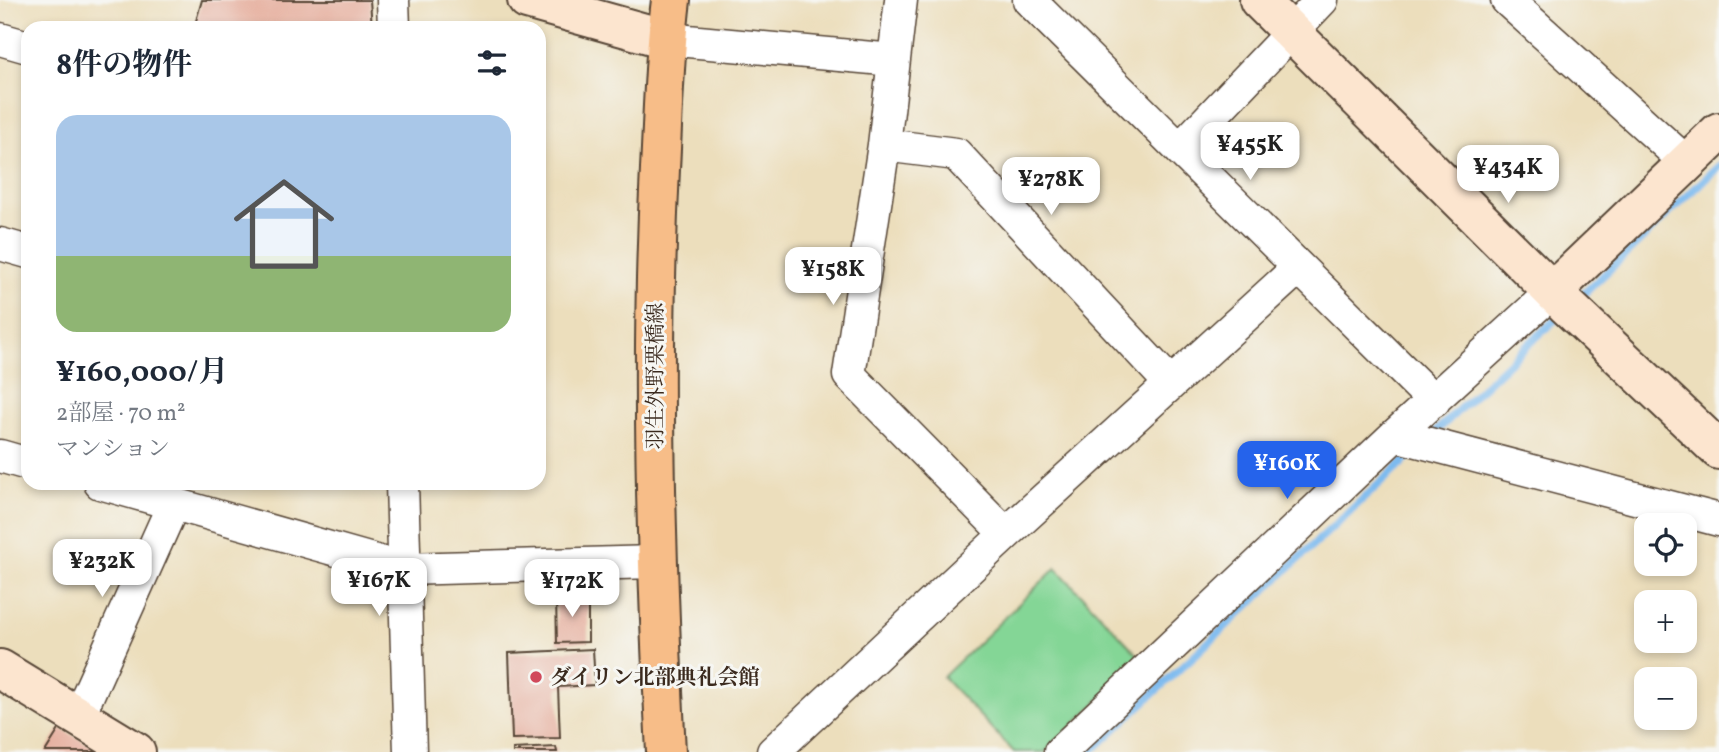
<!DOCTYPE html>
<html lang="ja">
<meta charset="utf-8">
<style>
:root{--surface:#fff;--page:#f6f6f7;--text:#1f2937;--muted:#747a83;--line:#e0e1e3;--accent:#2563eb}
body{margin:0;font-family:Vollkorn,"Noto Serif JP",serif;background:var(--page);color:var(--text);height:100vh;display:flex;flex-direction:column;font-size:26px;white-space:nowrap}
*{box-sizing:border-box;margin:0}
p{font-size:23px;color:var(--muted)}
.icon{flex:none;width:38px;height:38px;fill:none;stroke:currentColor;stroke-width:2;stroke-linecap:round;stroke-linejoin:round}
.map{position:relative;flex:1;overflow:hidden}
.sheet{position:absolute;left:21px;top:21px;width:525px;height:469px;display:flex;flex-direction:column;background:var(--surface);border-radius:21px;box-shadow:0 4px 10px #0003}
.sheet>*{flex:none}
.buttons{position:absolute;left:1634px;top:513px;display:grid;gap:14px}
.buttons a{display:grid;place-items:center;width:63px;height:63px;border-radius:14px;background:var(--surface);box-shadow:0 4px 10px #0003;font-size:35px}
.price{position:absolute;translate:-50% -60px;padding:0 16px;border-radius:14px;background:#fff;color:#222;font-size:23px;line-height:46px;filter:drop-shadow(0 2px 4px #0008)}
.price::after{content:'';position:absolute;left:50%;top:42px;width:21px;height:16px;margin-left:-10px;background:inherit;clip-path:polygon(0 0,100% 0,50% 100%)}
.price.active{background:var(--accent);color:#fff}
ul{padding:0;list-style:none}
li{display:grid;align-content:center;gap:14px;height:371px;padding:0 35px}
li+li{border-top:2px solid var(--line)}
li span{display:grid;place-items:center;height:217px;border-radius:21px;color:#555}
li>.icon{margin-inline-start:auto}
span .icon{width:126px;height:126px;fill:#fffc;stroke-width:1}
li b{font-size:30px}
h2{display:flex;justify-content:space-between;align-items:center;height:84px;padding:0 35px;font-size:30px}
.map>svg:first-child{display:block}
.green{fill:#84d696;stroke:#60805a;stroke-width:2}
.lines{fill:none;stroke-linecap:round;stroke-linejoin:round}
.stream{stroke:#7bbaef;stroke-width:8}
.building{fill:#e5ab9a}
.street-casing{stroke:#564536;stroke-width:35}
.secondary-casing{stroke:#564536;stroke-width:42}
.primary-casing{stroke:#564536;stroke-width:42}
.street{stroke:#fff;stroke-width:32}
.secondary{stroke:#fce5cf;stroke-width:38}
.primary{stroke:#f7bd88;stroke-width:38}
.poi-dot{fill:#d1495b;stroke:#f6f6f2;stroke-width:2.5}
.labels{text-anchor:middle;stroke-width:6;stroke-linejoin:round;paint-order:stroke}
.street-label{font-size:21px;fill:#3b2a1e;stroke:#f6f6f2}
.poi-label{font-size:21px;font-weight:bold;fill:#3b2a1e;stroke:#f6f6f2;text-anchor:start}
</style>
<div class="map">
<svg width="1719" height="752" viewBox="0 0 1719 752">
<rect width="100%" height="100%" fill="#f6f6f2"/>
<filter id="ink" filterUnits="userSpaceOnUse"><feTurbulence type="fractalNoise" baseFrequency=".0143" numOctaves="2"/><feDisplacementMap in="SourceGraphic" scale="14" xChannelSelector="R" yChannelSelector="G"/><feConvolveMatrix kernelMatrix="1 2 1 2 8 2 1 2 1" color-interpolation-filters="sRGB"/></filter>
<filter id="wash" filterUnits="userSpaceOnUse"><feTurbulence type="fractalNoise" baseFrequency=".00686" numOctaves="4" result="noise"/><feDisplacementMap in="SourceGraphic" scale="28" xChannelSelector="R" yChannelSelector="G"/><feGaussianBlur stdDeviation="1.57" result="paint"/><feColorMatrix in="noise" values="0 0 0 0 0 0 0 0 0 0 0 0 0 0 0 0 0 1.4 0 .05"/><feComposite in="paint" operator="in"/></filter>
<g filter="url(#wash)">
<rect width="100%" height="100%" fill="#ecdebc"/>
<!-- green -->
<path class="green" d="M1056,568l86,91 -97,93h-31l-71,-75z"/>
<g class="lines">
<!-- stream -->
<path class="stream" d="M1576,301l143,-135
M1430,437l131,-123
M1090,752l328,-304"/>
</g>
<g id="blocks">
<!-- building -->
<path class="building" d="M202,0h168l2,28h-178z
M588,596v46l-31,1 -1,-46z
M593,649l2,36 -37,2 2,51 -48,1 -3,-86z
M60,728l42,24h-57z
M556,747l1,5h-44v-3z"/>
</g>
</g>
<g filter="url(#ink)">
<use href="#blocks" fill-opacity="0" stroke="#564536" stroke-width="2"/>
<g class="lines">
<defs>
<path id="street" d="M393,0l1,28
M901,0l-17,145 -35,230 157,159
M1029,0l405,401
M1507,0l180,163
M0,39l28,8
M666,39l228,21
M884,145l72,9 214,229
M1180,149l142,-149
M0,244l28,8
M1395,435l324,85
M0,456l28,8
M100,483l304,86 252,-7
M402,483l8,269
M78,717l96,-214
M773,752l233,-218 292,-266
M1060,752l335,-317 158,-144"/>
<path id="secondary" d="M527,0l139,39
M1259,0l308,306 152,144
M1553,291l166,-159
M0,669l136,83"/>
<path id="primary" d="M666,752c-10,-194 -16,-388 -6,-583 3,-56 4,-113 11,-169"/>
</defs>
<!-- street casing -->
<use href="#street" class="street-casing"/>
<!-- secondary casing -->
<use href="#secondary" class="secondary-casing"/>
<!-- primary casing -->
<use href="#primary" class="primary-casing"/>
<!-- street -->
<use href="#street" class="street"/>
<!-- secondary -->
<use href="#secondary" class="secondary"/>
<!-- primary -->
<use href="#primary" class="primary"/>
</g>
</g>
<!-- markers -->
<circle class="poi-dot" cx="536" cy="677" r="7"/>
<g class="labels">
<!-- street labels -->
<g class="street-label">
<text transform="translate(655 376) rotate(-90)" y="7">羽生外野栗橋線</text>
</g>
<!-- poi labels -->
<g class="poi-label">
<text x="550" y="684">ダイリン北部典礼会館</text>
</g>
</g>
</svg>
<div class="buttons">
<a><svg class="icon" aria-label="locate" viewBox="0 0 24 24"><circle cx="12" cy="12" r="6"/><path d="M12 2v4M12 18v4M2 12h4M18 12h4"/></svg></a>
<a>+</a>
<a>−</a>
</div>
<b class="price" style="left:1250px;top:182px">¥455K</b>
<b class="price" style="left:1508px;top:205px">¥434K</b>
<b class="price" style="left:1051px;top:217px">¥278K</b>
<b class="price" style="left:833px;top:307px">¥158K</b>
<b class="price active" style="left:1287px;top:501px">¥160K</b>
<b class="price" style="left:102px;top:599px">¥232K</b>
<b class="price" style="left:379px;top:618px">¥167K</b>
<b class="price" style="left:572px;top:619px">¥172K</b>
<section class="sheet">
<h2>8件の物件<svg class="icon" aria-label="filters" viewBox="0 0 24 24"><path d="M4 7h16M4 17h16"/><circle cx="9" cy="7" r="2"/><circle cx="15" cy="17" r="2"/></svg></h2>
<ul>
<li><span style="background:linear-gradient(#a9c7e8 65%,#8fb573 0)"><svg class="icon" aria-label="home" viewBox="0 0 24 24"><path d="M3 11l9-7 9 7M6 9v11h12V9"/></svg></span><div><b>¥160,000/月</b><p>2部屋 · 70 m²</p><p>マンション</p></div></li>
</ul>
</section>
</div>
